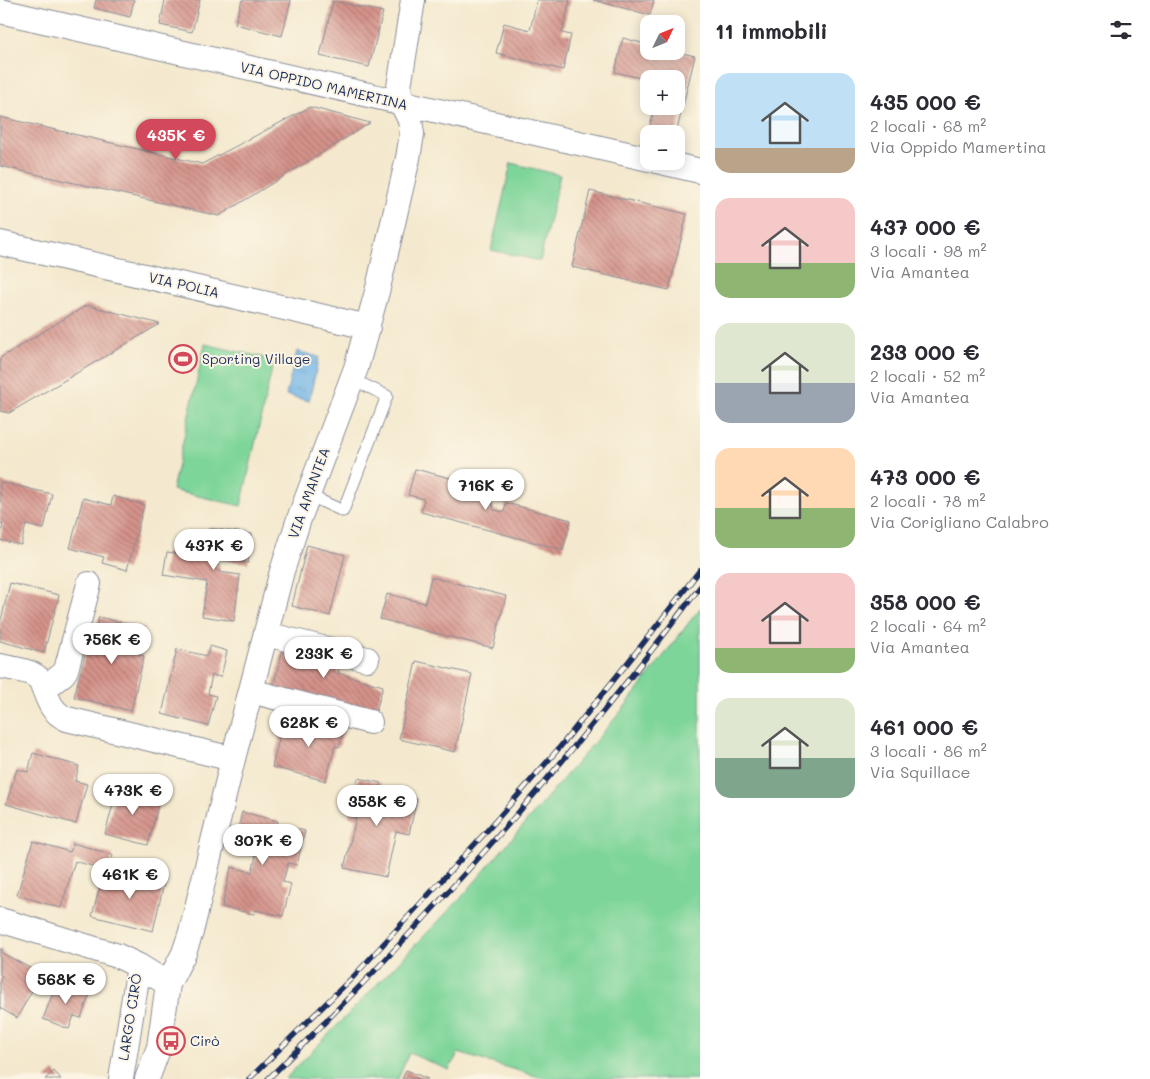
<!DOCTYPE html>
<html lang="it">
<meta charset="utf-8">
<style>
:root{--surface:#fff;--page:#f7f7f7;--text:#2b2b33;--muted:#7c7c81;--accent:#d1495b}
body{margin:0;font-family:Mali,sans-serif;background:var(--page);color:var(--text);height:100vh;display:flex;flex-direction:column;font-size:19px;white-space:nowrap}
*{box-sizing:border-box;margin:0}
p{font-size:16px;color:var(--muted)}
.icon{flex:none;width:28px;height:28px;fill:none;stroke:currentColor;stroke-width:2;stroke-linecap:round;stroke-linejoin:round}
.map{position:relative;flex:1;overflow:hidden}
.details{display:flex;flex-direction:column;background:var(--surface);width:450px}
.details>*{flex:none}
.needle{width:32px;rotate:47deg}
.controls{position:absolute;left:640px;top:15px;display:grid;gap:10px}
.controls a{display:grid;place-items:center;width:45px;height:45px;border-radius:10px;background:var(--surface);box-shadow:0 2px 12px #0003;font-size:25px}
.price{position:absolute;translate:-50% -42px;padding:0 11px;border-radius:18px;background:#fff;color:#222;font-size:16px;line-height:32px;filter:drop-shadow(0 1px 2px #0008)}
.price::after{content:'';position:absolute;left:50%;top:30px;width:15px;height:11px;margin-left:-8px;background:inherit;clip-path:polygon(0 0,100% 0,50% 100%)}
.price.current{background:var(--accent);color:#fff}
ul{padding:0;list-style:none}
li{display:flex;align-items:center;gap:15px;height:125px;padding:0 15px}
li span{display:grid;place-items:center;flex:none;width:140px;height:100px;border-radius:15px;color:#555}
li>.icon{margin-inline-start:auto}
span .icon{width:60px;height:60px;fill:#fffc;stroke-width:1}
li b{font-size:21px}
h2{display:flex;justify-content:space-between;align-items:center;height:60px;padding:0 15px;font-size:21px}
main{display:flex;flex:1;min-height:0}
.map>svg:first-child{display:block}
.grass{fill:#7ed59a;stroke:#4c827c}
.water{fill:url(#water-ripples);stroke:#4672a2}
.building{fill:url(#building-back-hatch)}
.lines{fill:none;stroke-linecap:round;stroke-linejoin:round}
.lane-casing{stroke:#888c96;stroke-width:13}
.street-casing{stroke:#888c96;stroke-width:26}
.lane{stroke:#fff;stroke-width:11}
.street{stroke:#fff;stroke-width:24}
.rail-casing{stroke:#1b2f5e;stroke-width:5.5}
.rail{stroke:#fcf5e5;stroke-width:4;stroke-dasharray:11;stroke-linecap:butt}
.labels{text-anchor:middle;stroke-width:4;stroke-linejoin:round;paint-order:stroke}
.street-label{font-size:14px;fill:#1b2f5e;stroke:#fcf5e5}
.poi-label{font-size:14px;fill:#1b2f5e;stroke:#fcf5e5;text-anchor:start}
</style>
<main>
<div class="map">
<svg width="700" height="1079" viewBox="0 0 700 1079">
<defs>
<pattern id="water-ripples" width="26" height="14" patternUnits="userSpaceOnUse" patternTransform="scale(1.25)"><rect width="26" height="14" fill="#72b5e7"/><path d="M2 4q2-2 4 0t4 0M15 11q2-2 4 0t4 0" fill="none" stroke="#5d94be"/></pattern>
<pattern id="building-back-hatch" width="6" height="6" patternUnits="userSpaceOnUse" patternTransform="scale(1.25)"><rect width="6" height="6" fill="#d5938a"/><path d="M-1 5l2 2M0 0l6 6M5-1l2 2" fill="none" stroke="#ac7874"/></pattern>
</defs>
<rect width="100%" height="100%" fill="#fcf5e5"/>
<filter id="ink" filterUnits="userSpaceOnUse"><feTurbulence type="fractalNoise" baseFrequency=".02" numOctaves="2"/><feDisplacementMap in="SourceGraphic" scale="10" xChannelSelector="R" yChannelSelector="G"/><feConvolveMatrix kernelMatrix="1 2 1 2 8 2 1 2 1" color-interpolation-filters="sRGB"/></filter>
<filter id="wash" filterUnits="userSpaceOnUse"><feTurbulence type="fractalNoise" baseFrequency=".0096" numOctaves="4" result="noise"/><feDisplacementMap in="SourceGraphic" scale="20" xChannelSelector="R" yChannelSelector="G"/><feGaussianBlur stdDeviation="1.12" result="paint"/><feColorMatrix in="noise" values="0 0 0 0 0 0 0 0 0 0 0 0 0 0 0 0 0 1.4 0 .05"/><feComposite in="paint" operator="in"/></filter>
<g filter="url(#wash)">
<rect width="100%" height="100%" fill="#f4e9ce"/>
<!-- grass -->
<path class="grass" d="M511,163l49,12 -20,86 -49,-11z
M205,344l69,16 -33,146 -69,-16z
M700,608v471h-154l-88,-26 -9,17 -40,-17 -11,26h-113l175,-180 163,-190z"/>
<!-- water -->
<path class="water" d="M297,351l22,6 -10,44 -23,-6z"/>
<g id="blocks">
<!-- building -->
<path class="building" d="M96,0h38l-4,17 -36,-9z
M165,0h35l-8,32 -32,-7z
M242,0h49l-9,36 -47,-12z
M537,0h33l-8,33 9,2 -8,35 -67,-17 8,-30 26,7z
M593,0h61l-4,15z
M333,1l50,11 -14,55 -49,-11z
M623,38l26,7v6h25l21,5 -19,78h-28l7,-28h21v-27h-27v1l-34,-8z
M310,107l60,16 -151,93 -219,-50v-49l202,47z
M590,191l97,23 -18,76 -97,-23z
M87,305l73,19 -151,89 -9,-2v-53z
M415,469l63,16 -3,14 4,-2h6l8,7 1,6 10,2 2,-9 65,17 -8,30 -142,-38 3,-13 -16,-4z
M0,482l52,12 -8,35 -18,-4 -5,20 -21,-5 3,-17h-3z
M113,496l31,9 -17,65 -25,-7 2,-6 -34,-9 13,-50 28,7z
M209,528l43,6 -4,29 -32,-4 -1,6 5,1 -1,6 21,3 -6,46 -32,-5 5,-34 -44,-7 4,-23 38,6z
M307,545l38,10 -15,61 -38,-10z
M431,577l75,19 -13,52 -113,-29 7,-25 38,9z
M10,583l49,12 -15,58 -44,-12v-17z
M99,617l46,11 -7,26 6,2 -13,55 -57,-14 12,-46 4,1z
M285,641l57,16 -4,16 45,13 -8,29 -102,-28z
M210,646l17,5 -6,26 -9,-2 -4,19 8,2 -8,30 -46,-12 15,-65 30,7z
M416,661l56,13 -17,78 -56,-13z
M310,715l35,10 -6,22 -4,-1 -9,35 -54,-14 10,-40 13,4 1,-4 10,3z
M33,753l46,13 -4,15 12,3 -11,40 -70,-20 11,-35 11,3z
M358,778l23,5 -2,7 38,9 -8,35 -13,-3 -10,46 -42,-9 12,-50 -7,-2z
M118,786l42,12 -12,47 -43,-11z
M242,812l36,9 -1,3 28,7 -8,34 -9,-2 -5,19 8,2 -8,32 -28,-6 -1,4 -32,-7 9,-40 21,5 4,-16 -23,-6z
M33,841l37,11 3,-9 40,12 -5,16 -33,-10 -14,47 -44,-13z
M111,871l31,8 1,-5 22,5 -12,52 -61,-15 8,-30 7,2z
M0,949h2v4l39,21 -24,44 -17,-10v-28l2,-4 -2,-1z
M58,980l32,13 -9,25 -7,-2 -5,13 -26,-10z
M406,1070l22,9h-26z
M54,1071l7,8h-16z"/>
</g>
</g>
<g filter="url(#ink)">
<use href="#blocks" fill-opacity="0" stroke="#888c96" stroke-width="1"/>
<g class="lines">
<defs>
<path id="lane" d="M308,495l35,16 44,-115 -35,-17"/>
<path id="street" d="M0,11l649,148
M657,161l43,10
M0,243l368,84
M266,634l101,25
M0,666c10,2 32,5 38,12 4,3 4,7 6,11 5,14 9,24 23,30l166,40
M44,689l19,-15 3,-4 23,-86
M251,691l119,31
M0,920l118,36 21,10 29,18 -9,63 -12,32
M168,984l16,-31 7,-21 42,-173 49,-188 17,-52 57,-151 22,-80 30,-130 4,-24 -2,-14 -8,-16 -3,-17 14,-87
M121,1079l18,-113"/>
</defs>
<!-- lane casing -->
<use href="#lane" class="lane-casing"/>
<!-- street casing -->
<use href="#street" class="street-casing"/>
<!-- lane -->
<use href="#lane" class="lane"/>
<!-- street -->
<use href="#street" class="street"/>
<defs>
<path id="rail" d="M249,1079l105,-103 131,-143 75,-86 81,-101 59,-76
M268,1079c156,-153 301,-317 432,-492"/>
</defs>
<!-- rail casing -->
<use href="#rail" class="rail-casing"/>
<!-- rail -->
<use href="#rail" class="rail"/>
</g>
</g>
<!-- icons -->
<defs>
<symbol id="stadium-ring" viewBox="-11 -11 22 22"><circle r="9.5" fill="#fcf5e5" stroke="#d1495b" stroke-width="1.5"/><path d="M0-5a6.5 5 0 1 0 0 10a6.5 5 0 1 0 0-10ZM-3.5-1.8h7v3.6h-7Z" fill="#d1495b"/></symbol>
<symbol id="bus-ring" viewBox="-11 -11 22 22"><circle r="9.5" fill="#fcf5e5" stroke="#d1495b" stroke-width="1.5"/><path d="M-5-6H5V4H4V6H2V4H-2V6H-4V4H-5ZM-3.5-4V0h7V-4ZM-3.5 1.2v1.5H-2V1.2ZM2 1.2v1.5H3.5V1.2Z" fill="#d1495b"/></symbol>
</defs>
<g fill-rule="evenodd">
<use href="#stadium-ring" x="167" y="343" width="32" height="32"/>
<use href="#bus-ring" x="155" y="1025" width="32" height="32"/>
</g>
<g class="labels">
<!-- street labels -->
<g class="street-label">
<text transform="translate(324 86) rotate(13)" y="5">VIA OPPIDO MAMERTINA</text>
<text transform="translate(184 285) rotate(13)" y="5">VIA POLIA</text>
<text transform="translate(309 493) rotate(-70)" y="5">VIA AMANTEA</text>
<text transform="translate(130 1017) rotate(-81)" y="5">LARGO CIRÒ</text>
</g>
<!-- poi labels -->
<g class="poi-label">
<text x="202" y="364">Sporting Village</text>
<text x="190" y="1046">Cirò</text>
</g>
</g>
</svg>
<div class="controls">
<a><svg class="needle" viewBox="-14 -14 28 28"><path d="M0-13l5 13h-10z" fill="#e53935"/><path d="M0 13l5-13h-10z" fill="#7c7c81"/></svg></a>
<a>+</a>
<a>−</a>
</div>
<b class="price current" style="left:176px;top:161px">435K €</b>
<b class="price" style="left:486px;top:511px">716K €</b>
<b class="price" style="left:214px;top:571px">437K €</b>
<b class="price" style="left:112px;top:665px">756K €</b>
<b class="price" style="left:324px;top:679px">233K €</b>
<b class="price" style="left:309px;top:748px">628K €</b>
<b class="price" style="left:133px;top:816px">473K €</b>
<b class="price" style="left:377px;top:827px">358K €</b>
<b class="price" style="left:263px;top:866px">307K €</b>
<b class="price" style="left:130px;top:900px">461K €</b>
<b class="price" style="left:66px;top:1005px">568K €</b>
</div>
<section class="details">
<h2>11 immobili<svg class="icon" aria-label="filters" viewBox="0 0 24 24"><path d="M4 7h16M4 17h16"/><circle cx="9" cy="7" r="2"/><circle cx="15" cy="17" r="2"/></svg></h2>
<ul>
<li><span style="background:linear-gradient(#bfe0f5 75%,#b9a48a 0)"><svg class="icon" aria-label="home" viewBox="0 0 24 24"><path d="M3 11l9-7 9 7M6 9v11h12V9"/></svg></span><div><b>435 000 €</b><p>2 locali · 68 m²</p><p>Via Oppido Mamertina</p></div></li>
<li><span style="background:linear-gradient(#f6c9c9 65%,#8fb573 0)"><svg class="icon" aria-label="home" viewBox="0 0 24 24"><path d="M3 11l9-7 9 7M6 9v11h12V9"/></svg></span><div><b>437 000 €</b><p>3 locali · 98 m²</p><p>Via Amantea</p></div></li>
<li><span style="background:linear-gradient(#dfe7d0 60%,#9aa5b1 0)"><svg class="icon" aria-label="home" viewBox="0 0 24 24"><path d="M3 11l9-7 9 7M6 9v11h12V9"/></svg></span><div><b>233 000 €</b><p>2 locali · 52 m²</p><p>Via Amantea</p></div></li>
<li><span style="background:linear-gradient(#ffd9b3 60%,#8fb573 0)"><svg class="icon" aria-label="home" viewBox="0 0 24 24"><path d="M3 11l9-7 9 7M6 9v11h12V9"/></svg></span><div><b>473 000 €</b><p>2 locali · 78 m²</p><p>Via Corigliano Calabro</p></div></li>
<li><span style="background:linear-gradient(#f6c9c9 75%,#8fb573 0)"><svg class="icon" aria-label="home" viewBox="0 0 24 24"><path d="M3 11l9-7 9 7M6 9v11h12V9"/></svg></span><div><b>358 000 €</b><p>2 locali · 64 m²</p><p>Via Amantea</p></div></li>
<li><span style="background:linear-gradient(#dfe7d0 60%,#7fa58c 0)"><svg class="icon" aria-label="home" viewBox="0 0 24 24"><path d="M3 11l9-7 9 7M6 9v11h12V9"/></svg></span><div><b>461 000 €</b><p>3 locali · 86 m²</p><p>Via Squillace</p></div></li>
</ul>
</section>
</main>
